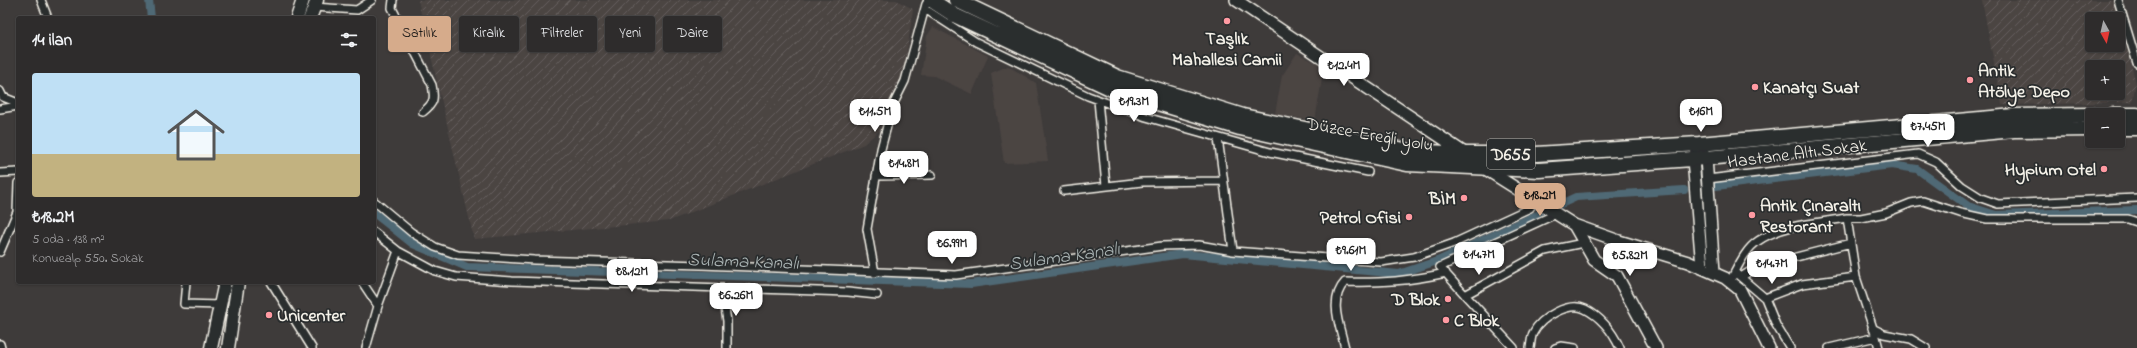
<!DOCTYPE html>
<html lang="tr">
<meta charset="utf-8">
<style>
:root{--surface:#2e2c2c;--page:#363434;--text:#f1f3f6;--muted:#a7a7a9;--line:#494848;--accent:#d6ab8b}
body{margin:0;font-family:"Indie Flower",sans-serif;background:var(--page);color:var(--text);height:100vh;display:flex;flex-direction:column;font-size:15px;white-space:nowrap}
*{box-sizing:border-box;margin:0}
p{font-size:13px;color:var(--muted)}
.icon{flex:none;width:22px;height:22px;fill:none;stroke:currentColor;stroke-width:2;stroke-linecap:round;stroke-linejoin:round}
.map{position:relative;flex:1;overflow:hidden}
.drawer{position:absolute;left:16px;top:16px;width:360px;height:268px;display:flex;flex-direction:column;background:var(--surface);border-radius:4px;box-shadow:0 1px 3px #0004,0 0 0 1px var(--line)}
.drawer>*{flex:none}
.guide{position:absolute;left:388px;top:16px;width:380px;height:36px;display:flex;gap:8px}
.needle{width:26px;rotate:172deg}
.controls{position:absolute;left:2085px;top:12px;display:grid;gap:8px}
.controls a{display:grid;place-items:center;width:40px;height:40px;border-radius:4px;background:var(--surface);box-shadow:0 1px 3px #0004,0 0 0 1px var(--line);font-size:20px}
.price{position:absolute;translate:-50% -34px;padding:0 9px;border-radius:8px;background:#fff;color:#222;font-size:13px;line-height:26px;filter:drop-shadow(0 1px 2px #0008)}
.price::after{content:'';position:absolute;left:50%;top:24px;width:12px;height:9px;margin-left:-6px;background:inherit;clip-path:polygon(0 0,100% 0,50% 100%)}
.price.selected{background:var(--accent);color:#111}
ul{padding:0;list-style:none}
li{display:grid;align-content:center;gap:8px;height:212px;padding:0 16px}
li span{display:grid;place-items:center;height:124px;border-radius:4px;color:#555}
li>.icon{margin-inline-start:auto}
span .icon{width:72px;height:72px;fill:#fffc;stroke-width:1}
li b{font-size:17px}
h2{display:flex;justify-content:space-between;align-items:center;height:48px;padding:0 16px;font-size:17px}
.pill{padding:0 14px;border-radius:4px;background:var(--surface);box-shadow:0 1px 3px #0004,0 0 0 1px var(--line);font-size:14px;line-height:36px}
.pill.selected{background:var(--accent);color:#111}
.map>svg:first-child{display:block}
.built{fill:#4c4543}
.industrial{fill:url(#industrial-furrows);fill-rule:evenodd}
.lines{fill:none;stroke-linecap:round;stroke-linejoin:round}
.canal{stroke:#506975;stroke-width:8}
.street-casing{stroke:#f4f1e8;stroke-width:10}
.secondary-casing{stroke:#f4f1e8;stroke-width:14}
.primary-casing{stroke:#f4f1e8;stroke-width:15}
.highway-casing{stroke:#f4f1e8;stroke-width:17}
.street{stroke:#2a2d2e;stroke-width:7}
.secondary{stroke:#2a2d2e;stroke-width:11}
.primary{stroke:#2a2d2e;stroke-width:12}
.highway{stroke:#2a2d2e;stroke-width:14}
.poi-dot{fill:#ff9aa2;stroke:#2a2d2e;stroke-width:1.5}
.labels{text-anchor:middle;stroke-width:3.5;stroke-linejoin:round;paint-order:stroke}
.shield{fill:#2a2d2e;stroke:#b7b6b0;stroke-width:1}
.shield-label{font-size:17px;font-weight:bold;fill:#f4f1e8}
.poi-label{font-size:18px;font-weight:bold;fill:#f4f1e8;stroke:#2a2d2e;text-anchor:start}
.street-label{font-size:18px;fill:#f4f1e8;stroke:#2a2d2e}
.water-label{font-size:19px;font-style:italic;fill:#aab4b4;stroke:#2a2d2e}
</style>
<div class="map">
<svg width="2137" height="348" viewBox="0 0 2137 348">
<defs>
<pattern id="industrial-furrows" width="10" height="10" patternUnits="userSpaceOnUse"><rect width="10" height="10" fill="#4c4543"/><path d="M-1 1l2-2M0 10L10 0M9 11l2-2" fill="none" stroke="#66605e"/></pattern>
</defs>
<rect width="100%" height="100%" fill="#3e3b3a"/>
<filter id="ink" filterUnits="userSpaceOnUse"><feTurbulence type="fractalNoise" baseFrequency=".025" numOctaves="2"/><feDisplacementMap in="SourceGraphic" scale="8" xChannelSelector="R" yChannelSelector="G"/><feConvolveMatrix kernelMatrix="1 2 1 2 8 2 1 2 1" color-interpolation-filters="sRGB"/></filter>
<g filter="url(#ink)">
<!-- built -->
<path class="built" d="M933,27l55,29 -16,38 -38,-18 -13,-1 6,-39z
M1297,53l23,12 3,7 -8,49 -40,-7 7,-38z
M1008,66l28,17 12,78 -44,2 -13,-90z"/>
<!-- industrial -->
<path class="industrial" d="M418,0h478l17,9 -15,105 -34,30 -195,77 -195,18z
M1982,0h132l22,83 -4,19 -130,3zM2092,19h26v26h-26zM2092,67h26v26h-26z"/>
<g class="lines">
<!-- canal -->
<path class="canal" d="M149,0l2,18
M1716,186l176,-21 25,4 51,37 28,9 141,-5
M374,213l39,31 54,23 504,17 212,-30 216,20 41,-14 136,-63 108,-7"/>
<defs>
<path id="street" d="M41,0l7,18
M393,0l-1,8 40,77c3,14 2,18 -9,27
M2118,0l19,63
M314,7l43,3 15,-10
M925,9l51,33 112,54 58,21 124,35 98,20
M0,91l3,6 15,6
M1098,100l8,86
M0,109l18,-3
M1218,138l15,113
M0,173l18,-1
M876,176l56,-1
M1708,179l210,-25 18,8 26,24 19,12 17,6 139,-6
M1064,191l78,-9 81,-1
M374,201l37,31 24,15 23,8 76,5 167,5 255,10 206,-29 37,-1 34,6 148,11 33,-5 40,-14 76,-35 4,-9
M1847,218h14l25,-5 25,-10 12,-2 37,12 27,6h141l9,3
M374,232l24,19 37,20 21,6 56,4 336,11 29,3
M0,252l17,-40 1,-29
M875,273l-8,-44 14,-80 11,-42 13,-26 21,-77
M1738,275l27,23
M1741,277l16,-10 94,-24
M1730,281c7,-12 15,-32 28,-40 25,-17 60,-18 89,-23l9,59 20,60 -47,11
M186,282l-2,22 36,1
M271,282l41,66
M362,282l16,24
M722,289l5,32v27
M1465,295l-25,-28 116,-53
M1872,328l12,6 27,5 15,9
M1876,337l3,11
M0,344l1,4
M366,348l12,-42 20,-55
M1345,348c-5,-22 -17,-48 0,-66 37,1 64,-1 101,-9
M1514,348l-49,-53 80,-44 38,-8
M1530,348c1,-5 1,-11 3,-15 7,-15 36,-32 52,-24 16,8 28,24 35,39
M1555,348l6,-2 14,2
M1790,348l-14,-23 -11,-27 37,-14 54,-7"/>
<path id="secondary" d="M1236,0l230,154
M1484,168l90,57 45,16 69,21 37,16 15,12 29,58
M1574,225l20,35 23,16 39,72
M1702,267l-9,-108 6,-15 7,14 8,114"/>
<path id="primary" d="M297,18l6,-18
M310,18l7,-18
M211,348l14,-66
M228,348l10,-66"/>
<path id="highway" d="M931,0l23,15 158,74 128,39 167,36 132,6 167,-12 308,-28 78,-1
M956,0l161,77 126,39 166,35 57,3h70l163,-10 315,-28 78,-1
M2113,115h24
M2118,128h19"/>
</defs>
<!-- street casing -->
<use href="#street" class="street-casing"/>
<!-- secondary casing -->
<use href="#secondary" class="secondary-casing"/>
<!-- primary casing -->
<use href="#primary" class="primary-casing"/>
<!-- highway casing -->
<use href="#highway" class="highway-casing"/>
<!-- street -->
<use href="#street" class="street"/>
<!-- secondary -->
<use href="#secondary" class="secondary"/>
<!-- primary -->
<use href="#primary" class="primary"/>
<!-- highway -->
<use href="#highway" class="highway"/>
</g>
</g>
<!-- markers -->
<g class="poi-dot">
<circle cx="1227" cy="21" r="4"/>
<circle cx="1970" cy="80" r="4"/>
<circle cx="1755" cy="87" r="4"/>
<circle cx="2104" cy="169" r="4"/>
<circle cx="1464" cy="198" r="4"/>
<circle cx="1752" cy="215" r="4"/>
<circle cx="1409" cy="217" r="4"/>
<circle cx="1448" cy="299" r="4"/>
<circle cx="269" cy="315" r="4"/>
<circle cx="1446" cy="320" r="4"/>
</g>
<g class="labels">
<!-- shield labels -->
<rect class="shield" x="1487" y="139" width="48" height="30" rx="3"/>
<g class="shield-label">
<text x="1511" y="160">D655</text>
</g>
<!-- poi labels -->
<g class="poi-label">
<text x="1227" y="44" text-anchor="middle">Taşlık<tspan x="1227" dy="21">Mahallesi Camii</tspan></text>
<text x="1978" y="76">Antik<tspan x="1978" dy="21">Atölye Depo</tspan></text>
<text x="1763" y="93">Kanatçı Suat</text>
<text x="2096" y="175" text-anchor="end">Hypium Otel</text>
<text x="1456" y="204" text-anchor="end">BİM</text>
<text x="1760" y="211">Antik Çınaraltı<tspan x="1760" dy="21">Restorant</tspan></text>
<text x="1401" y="223" text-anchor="end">Petrol Ofisi</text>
<text x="1440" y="305" text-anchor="end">D Blok</text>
<text x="277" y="321">Unicenter</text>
<text x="1454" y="326">C Blok</text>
</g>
<!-- street labels -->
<g class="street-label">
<text transform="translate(1370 134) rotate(10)" y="6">Düzce-Ereğli yolu</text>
<text transform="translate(1797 153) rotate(-7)" y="6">Hastane Altı Sokak</text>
</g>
<!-- water labels -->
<g class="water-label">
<text transform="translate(1064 255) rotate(-8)" y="7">Sulama Kanalı</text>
<text transform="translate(743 260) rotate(2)" y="7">Sulama Kanalı</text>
</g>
</g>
</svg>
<div class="controls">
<a><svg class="needle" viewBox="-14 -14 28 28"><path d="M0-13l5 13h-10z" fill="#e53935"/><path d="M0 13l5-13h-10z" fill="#a7a7a9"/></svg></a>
<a>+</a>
<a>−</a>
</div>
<b class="price" style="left:1344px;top:87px">₺12.4M</b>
<b class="price" style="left:1134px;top:123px">₺19.3M</b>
<b class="price" style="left:875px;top:133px">₺11.5M</b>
<b class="price" style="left:1701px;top:133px">₺16M</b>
<b class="price" style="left:1928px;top:148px">₺7.45M</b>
<b class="price" style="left:904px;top:185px">₺14.8M</b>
<b class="price selected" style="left:1540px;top:217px">₺18.2M</b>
<b class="price" style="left:952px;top:265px">₺6.99M</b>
<b class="price" style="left:1351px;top:272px">₺9.61M</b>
<b class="price" style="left:1479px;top:276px">₺14.7M</b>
<b class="price" style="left:1630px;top:277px">₺5.82M</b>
<b class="price" style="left:1772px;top:285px">₺14.7M</b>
<b class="price" style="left:632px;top:293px">₺8.12M</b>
<b class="price" style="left:736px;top:317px">₺6.26M</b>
<div class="guide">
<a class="pill selected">Satılık</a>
<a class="pill">Kiralık</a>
<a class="pill">Filtreler</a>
<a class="pill">Yeni</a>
<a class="pill">Daire</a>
</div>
<section class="drawer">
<h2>14 ilan<svg class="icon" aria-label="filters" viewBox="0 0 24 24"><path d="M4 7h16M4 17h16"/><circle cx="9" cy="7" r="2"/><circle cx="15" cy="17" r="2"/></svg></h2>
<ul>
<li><span style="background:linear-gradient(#bfe0f5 65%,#c2b280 0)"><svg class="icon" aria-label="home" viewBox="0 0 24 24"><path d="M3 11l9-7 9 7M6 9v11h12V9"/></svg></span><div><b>₺18.2M</b><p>5 oda · 138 m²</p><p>Konuealp 550. Sokak</p></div></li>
</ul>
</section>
</div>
